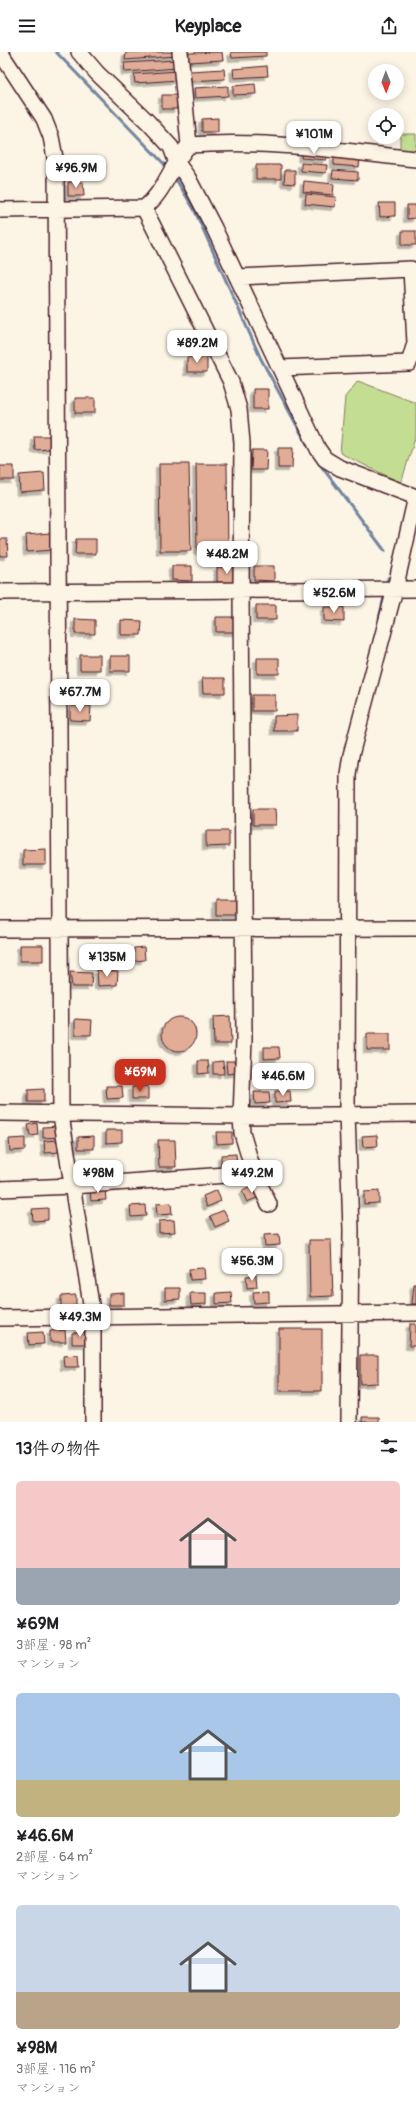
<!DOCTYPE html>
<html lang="ja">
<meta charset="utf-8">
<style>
:root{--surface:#fff;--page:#f6f6f6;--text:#202124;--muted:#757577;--accent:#c8321e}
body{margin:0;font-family:Pangolin,"Klee One",sans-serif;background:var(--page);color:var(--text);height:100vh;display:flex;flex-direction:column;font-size:15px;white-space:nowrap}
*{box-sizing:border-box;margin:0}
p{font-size:13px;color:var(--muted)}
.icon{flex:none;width:22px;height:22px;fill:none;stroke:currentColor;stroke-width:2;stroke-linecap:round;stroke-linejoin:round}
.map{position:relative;height:1370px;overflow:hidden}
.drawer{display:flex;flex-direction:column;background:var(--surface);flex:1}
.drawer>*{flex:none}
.needle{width:26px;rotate:179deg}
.controls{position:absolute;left:368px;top:12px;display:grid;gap:8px}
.controls a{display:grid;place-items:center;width:36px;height:36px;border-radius:50%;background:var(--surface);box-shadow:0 2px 10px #0003;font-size:20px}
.price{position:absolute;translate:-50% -34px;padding:0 9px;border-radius:8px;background:#fff;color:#222;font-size:13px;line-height:26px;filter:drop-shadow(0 1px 2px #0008)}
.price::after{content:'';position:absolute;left:50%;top:24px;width:12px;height:9px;margin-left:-6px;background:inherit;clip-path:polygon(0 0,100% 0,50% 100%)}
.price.on{background:var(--accent);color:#fff}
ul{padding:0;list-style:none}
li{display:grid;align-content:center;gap:8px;height:212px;padding:0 16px}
li span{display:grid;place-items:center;height:124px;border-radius:6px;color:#555}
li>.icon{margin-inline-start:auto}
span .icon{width:72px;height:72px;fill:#fffc;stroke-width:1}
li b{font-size:17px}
h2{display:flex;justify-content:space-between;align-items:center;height:48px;padding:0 16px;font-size:17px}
header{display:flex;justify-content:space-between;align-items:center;height:52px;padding:0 16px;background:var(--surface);font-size:18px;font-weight:700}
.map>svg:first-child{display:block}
.green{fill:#c3dd93;stroke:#867e5f}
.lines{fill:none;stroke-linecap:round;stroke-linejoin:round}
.stream{stroke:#7385a0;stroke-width:3}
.building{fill:#e1ad96;stroke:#4a1f2b;filter:url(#shadow)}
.minor-casing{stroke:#4a1f2b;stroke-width:18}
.minor{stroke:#fcf5e5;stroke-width:15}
</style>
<header><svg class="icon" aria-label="menu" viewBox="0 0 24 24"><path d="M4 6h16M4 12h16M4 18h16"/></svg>Keyplace<svg class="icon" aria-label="share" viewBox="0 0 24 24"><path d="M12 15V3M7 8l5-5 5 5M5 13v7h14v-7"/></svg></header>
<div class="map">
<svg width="416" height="1370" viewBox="0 0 416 1370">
<defs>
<filter id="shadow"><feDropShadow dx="-3.5" dy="3.5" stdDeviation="0" flood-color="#0004"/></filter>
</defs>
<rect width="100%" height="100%" fill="#fcf5e5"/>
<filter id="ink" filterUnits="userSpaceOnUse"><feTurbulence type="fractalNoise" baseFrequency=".025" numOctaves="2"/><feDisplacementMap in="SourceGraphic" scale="8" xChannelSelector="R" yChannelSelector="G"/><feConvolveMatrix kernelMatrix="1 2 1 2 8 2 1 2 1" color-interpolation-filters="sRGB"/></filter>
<g filter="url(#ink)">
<!-- green -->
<path class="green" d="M400,82h16v18l-16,-2z
M358,329l58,22v32l-15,48 -61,-30 5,-56z"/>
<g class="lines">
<!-- stream -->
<path class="stream" d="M56,0l112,116
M174,124l20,33 67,150 48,89
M319,411l66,88
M387,531l1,-5
M379,566l5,-21"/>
</g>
<!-- building -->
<path class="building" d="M126,0h50v4l-51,4z
M222,0l1,8 -34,2 -1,-9z
M231,0h35v4l-34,2z
M176,8l1,8 -52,4 -1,-9z
M267,14l1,10 -34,2 -1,-9z
M224,17l1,10 -34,2 -1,-10z
M178,19l1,9 -44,3 -1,-9z
M255,32l1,10 -23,1v-9z
M228,34v10l-33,2 -1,-10z
M162,43h15v14h-15z
M218,66v14h-16v-13z
M302,98l25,2 -1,8 -25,-2z
M334,105l26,2 -1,8 -25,-2z
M79,107h16v14h-15z
M301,111l26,2 -1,8 -25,-2z
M256,113h25v14h-25z
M285,118h10v14l-11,-1z
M333,118l25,2v8l-26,-2z
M304,129l30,3 -1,11 -30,-3z
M68,130h15l1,14h-16z
M306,142l30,3 -1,10 -30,-3z
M379,151h16v13l-15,1z
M407,153h9v13l-9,1z
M402,179h14v14h-14z
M187,305h20v15h-20z
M253,337h15v20h-15z
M75,346h20v15h-20z
M34,384h16v13l-15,1z
M278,396h15l-1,20h-14z
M252,398h15l-1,20h-15z
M159,412h30l2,87h-31z
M196,412h31l1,87h-31z
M0,414h14v14h-14z
M44,421l1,17 -25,2 -1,-17z
M50,481l2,17 -25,2 -1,-17z
M0,487h7l1,17h-8z
M76,487h20v15h-21z
M172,514h20v15l-20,-1z
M254,514h20v15l-20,-1z
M217,515l20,1v15l-20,-1z
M256,553h20v15h-20z
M324,555h20v15l-20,-1z
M216,565h20v15h-20z
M75,567l20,1v14h-20z
M121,568l21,1 -1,14h-20z
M80,603h20v15h-20z
M110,604h20v15h-20z
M257,606h22v16h-22z
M202,626h23v15h-22z
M77,630h20v15l-21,-1z
M252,643h23v16h-23z
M70,654h21l-1,15 -20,-1z
M297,663v16h-23v-15z
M253,757h22l1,16h-23z
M206,779h23v15l-23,1z
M46,797v16h-23v-15z
M216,847h23v16h-23z
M20,893h23v16h-23z
M144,895l1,13 -11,1v-13z
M97,918l21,1 -1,14 -19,1z
M70,920l22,1 -1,14h-19z
M230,964l1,28h-17l-1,-27z
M162 982a17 17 0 1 1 34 0a17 17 0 1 1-34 0Z
M75,967l17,1 -1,15h-16z
M367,982h23v16h-23z
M264,995h15l1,11 -16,1z
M198,1009h10l1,12 -11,1z
M223,1009l1,13h-11v-12z
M226,1009h10l1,12 -10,1z
M106,1034h16l1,12 -16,1z
M148,1034v13h-16v-12z
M44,1037v13h-16v-12z
M275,1039h15l1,11 -16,1z
M254,1040h15l1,11 -15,1z
M37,1071l1,12 -8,1 -2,-11z
M58,1074l1,11 -16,1v-11z
M106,1078h16v12l-16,1z
M216,1080h16v11l-15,1z
M377,1083l1,11 -15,1 -1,-11z
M94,1084v13h-16v-12z
M25,1086v12l-15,1 -1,-12z
M59,1088l1,12 -15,1 -1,-12z
M158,1088h17l1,27h-17z
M236,1102l1,12h-16v-11z
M83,1111h16v12l-16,1z
M256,1133l5,11 -14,6 -5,-11z
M105,1136l1,12 -15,1 -1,-12z
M217,1138l4,11 -14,6 -4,-11z
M379,1139v12l-15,1v-12z
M171,1151l1,11 -15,1 -1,-11z
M145,1153l1,11 -15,1 -1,-11z
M48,1156v12l-15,1 -1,-12z
M224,1158l5,11 -14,6 -5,-11z
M174,1168l1,12 -16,1v-12z
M279,1182l1,11 -15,1 -1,-11z
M309,1188h22l2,56 -23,1z
M272,1204l1,12 -16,1v-12z
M204,1216l1,11 -15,1 -1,-11z
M256,1223l1,12 -10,1 -1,-12z
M414,1232h2v20h-4z
M165,1236h15v11l-15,1z
M269,1239v11l-15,1 -1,-11z
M231,1240l1,11 -16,1v-11z
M124,1241v12h-15v-11z
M190,1241h16v11l-15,1z
M76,1243v11l-15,1v-11z
M410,1272h6v22h-7z
M279,1277h43v62h-43z
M65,1278l1,12h-16v-11z
M43,1280l1,12 -15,1 -1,-12z
M87,1280v12h-15v-11z
M78,1303l1,12h-15l-1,-11z
M360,1303h18v28l-18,1z
M362,1365h17v5h-17z"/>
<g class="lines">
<defs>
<path id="minor" d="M0,0l44,67 7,18 5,26 5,952 32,202v105
M79,0l18,21 51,49 23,25 6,16 11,15 26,50 104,221 7,10 15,9 76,29
M180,0l9,93
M144,156c21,-16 27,-44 45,-63 76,-6 152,6 227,14
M0,158l144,-2 87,174 8,27 3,34 -1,147 3,450 -3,76 1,17 12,40 15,31
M237,225l174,-8 4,74 -6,20 -129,5
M0,540l416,-3
M0,877l416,-1
M0,1061l241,3 175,-2
M0,1137l72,-3 182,-13
M0,1266l416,-5
M349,1370l2,-192 -4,-116 1,-340 3,-19 44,-166 21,-92"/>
</defs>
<!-- minor casing -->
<use href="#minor" class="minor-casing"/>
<!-- minor -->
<use href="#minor" class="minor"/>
</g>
</g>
</svg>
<div class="controls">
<a><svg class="needle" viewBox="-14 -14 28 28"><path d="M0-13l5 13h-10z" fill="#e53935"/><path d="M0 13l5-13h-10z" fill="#757577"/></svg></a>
<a><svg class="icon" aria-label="locate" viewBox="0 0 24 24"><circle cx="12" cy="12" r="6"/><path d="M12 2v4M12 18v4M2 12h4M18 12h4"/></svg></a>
</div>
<b class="price" style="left:314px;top:103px">¥101M</b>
<b class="price" style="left:76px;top:137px">¥96.9M</b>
<b class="price" style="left:197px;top:312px">¥89.2M</b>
<b class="price" style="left:227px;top:523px">¥48.2M</b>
<b class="price" style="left:334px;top:562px">¥52.6M</b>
<b class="price" style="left:80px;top:661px">¥67.7M</b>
<b class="price" style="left:107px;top:926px">¥135M</b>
<b class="price on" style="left:140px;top:1041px">¥69M</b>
<b class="price" style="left:283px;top:1045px">¥46.6M</b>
<b class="price" style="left:98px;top:1142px">¥98M</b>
<b class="price" style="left:252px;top:1142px">¥49.2M</b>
<b class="price" style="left:252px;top:1230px">¥56.3M</b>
<b class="price" style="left:80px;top:1286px">¥49.3M</b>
</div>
<section class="drawer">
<h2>13件の物件<svg class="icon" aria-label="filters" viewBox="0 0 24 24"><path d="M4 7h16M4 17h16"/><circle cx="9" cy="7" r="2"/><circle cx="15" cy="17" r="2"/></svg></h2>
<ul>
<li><span style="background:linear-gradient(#f6c9c9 70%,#9aa5b1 0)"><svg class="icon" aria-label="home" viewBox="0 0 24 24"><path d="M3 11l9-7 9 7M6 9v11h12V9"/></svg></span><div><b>¥69M</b><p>3部屋 · 98 m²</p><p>マンション</p></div></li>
<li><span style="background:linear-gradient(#a9c7e8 70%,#c2b280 0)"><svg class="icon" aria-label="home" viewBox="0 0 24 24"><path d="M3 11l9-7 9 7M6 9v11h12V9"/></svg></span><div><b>¥46.6M</b><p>2部屋 · 64 m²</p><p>マンション</p></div></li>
<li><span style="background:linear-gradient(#c9d6e8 70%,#b9a48a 0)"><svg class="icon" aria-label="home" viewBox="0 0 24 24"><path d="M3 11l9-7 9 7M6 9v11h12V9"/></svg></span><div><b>¥98M</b><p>3部屋 · 116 m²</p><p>マンション</p></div></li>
</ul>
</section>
